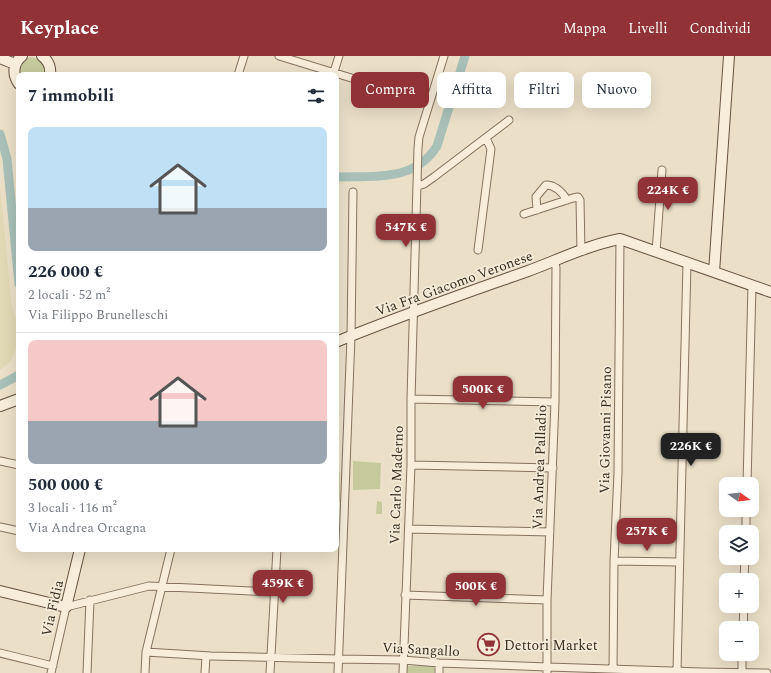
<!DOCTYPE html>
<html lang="it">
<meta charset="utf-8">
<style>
:root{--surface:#fff;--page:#f6f6f7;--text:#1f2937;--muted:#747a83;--line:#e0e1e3;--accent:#913236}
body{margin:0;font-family:Spectral,serif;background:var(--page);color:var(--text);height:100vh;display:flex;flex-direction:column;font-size:15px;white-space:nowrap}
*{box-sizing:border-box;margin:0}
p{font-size:13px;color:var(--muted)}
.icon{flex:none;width:22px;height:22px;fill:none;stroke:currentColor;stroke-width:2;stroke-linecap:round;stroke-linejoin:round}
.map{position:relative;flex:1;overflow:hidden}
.details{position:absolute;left:16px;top:16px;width:323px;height:480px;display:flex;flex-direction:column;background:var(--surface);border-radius:8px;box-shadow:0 4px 16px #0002}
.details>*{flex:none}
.hud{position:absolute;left:351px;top:16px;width:360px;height:36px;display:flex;gap:8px}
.needle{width:26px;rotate:104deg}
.tools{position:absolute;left:719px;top:421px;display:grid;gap:8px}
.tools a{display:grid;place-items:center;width:40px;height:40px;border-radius:8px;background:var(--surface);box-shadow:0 4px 16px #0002;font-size:20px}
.price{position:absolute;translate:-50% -34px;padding:0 9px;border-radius:8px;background:var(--accent);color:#fff;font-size:13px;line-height:26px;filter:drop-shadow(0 1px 2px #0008)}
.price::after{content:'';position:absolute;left:50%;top:24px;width:12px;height:9px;margin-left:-6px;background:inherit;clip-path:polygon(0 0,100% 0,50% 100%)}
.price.on{background:#222;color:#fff}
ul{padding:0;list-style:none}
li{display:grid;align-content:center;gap:8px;height:212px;padding:0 12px}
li+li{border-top:1px solid var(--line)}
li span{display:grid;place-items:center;height:124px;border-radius:8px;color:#555}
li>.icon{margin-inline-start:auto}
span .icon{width:72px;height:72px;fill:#fffc;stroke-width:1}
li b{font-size:17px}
h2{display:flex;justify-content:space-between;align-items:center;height:48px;padding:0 12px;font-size:17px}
.chip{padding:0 14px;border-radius:8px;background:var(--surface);box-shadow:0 4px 16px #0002;font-size:14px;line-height:36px}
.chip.on{background:var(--accent);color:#fff}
header{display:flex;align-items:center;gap:24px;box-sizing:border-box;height:56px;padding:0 20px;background:var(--accent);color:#fff}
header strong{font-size:19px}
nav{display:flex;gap:22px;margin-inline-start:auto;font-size:14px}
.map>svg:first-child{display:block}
.farmland{fill:#e1d8b5}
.green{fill:#c6c99c}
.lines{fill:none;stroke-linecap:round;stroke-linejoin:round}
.canal{stroke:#a8c0b8;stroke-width:9}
.street-casing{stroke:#86725e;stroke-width:9}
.secondary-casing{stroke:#685341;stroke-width:12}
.street{stroke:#f7edda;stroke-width:7}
.secondary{stroke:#f7edda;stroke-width:10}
.labels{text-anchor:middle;stroke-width:3.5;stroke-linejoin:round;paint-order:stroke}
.street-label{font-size:14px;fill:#382b20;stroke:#f3ead7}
.poi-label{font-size:14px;fill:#382b20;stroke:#f3ead7;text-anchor:start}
</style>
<header>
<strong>Keyplace</strong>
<nav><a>Mappa</a><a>Livelli</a><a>Condividi</a></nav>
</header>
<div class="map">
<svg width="771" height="617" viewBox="0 0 771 617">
<rect width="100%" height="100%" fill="#ebdfc8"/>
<!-- farmland -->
<path class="farmland" d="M0,130l12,121 7,20v15l-9,20 -10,8z"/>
<!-- green -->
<path class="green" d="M30,1c10,1 17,8 15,18h-26c1,-9 2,-15 11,-18z
M353,405l28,2 -1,26 -27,1z
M336,415l4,1v30h-4z
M377,445l5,1v12h-6z
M407,610h27v7h-27z"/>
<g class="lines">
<!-- canal -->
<path class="canal" d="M0,78l7,25 12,125
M336,121c37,-1 79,5 101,-31l28,-90
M0,329l19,-10"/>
<defs>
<path id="street" d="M279,0l151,46
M238,19l6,-19
M333,19l6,-19
M418,130l6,-2 10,-7 75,-57
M537,154l-1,-13 10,-12c10,0 16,7 21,15
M524,158l49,-16 5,-1 2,3 1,51
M478,194l13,-101 -5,-11
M656,196l6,-82
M411,343l144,3
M0,405l19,4
M411,409l142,3
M747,428l5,-199
M0,471l19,4
M409,473l141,3
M746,476v-22
M614,505l65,1
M744,524l1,-22
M405,539l142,5
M743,572l1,-22
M146,596l65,4 128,3 64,1 36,3 109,4 154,5 65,1
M0,597l53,13
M613,613l1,-108 4,-88 2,-234
M677,615l10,-408
M742,616v-18
M51,617l15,-66 83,-21 125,6
M87,617l3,-73
M145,617l1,-21 25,-103
M205,617l1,-17
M270,617l7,-124
M338,617l13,-337 2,-144
M403,617l8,-208v-66l7,-251 1,-11 25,-81
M439,617v-10
M547,617v-73l8,-198 1,-134 -1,-6"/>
<path id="secondary" d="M42,0c7,5 9,11 8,19
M0,2l15,6
M19,28c-7,-9 -6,-21 3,-28
M714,216l15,-216
M336,286c63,-26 127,-48 192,-71 30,-11 60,-26 92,-32l151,53
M0,350l19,-7
M0,535l66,16 14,-58"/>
</defs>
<!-- street casing -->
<use href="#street" class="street-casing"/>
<!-- secondary casing -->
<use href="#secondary" class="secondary-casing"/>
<!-- street -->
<use href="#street" class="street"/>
<!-- secondary -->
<use href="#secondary" class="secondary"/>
</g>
<!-- icons -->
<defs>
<symbol id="supermarket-ring" viewBox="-11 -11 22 22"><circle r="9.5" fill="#f3ead7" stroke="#913236" stroke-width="1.5"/><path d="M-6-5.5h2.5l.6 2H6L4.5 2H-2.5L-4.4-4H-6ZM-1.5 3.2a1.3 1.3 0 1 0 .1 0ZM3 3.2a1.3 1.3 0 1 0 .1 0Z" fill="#913236"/></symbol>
</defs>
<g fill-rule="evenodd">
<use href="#supermarket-ring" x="476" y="576" width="25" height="25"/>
</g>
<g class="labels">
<!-- street labels -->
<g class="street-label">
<text transform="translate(454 227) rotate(-20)" y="5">Via Fra Giacomo Veronese</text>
<text transform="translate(605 374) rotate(-89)" y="5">Via Giovanni Pisano</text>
<text transform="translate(539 411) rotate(-88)" y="5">Via Andrea Palladio</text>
<text transform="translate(396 429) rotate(-88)" y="5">Via Carlo Maderno</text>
<text transform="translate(52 552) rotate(-77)" y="5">Via Fidia</text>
<text transform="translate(421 593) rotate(3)" y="5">Via Sangallo</text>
</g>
<!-- poi labels -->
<g class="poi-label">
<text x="504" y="594">Dettori Market</text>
</g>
</g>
</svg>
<div class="tools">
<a><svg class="needle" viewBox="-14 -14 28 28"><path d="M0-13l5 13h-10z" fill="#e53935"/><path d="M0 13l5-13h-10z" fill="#747a83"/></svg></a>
<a><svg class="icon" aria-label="layers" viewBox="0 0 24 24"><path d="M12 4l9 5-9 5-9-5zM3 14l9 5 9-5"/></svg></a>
<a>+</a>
<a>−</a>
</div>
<b class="price" style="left:668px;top:155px">224K €</b>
<b class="price" style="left:406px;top:192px">547K €</b>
<b class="price" style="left:483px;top:354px">500K €</b>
<b class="price on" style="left:691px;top:411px">226K €</b>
<b class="price" style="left:647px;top:496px">257K €</b>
<b class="price" style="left:283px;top:548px">459K €</b>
<b class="price" style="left:476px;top:551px">500K €</b>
<div class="hud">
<a class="chip on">Compra</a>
<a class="chip">Affitta</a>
<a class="chip">Filtri</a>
<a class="chip">Nuovo</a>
</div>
<section class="details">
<h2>7 immobili<svg class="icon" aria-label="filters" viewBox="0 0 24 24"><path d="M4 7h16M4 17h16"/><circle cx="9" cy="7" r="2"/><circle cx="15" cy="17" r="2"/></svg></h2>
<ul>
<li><span style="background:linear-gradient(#bfe0f5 65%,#9aa5b1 0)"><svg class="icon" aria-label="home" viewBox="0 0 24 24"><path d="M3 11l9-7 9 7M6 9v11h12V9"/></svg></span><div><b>226 000 €</b><p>2 locali · 52 m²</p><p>Via Filippo Brunelleschi</p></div></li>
<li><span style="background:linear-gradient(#f6c9c9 65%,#9aa5b1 0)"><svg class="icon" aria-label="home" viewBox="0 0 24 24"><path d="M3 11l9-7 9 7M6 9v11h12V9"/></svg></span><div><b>500 000 €</b><p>3 locali · 116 m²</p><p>Via Andrea Orcagna</p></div></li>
</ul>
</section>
</div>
